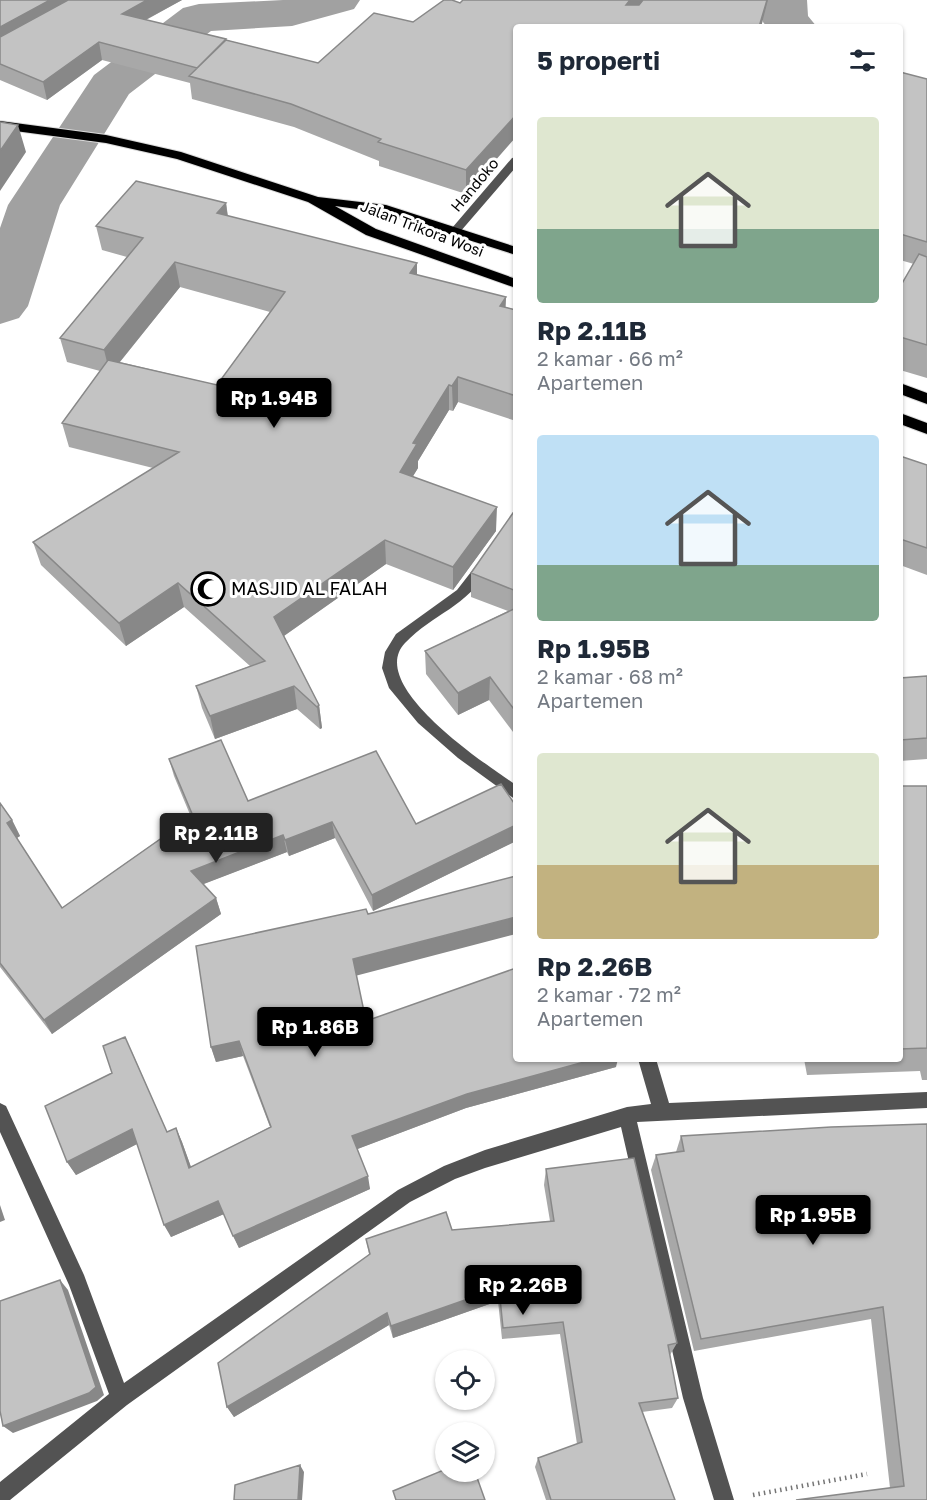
<!DOCTYPE html>
<html lang="id">
<meta charset="utf-8">
<style>
:root{--surface:#fff;--page:#f6f6f7;--text:#1f2937;--muted:#747a83;--accent:#000}
body{margin:0;font-family:"Golos Text",sans-serif;background:var(--page);color:var(--text);height:100vh;display:flex;flex-direction:column;font-size:22px;white-space:nowrap}
*{box-sizing:border-box;margin:0}
p{font-size:20px;color:var(--muted)}
.icon{flex:none;width:33px;height:33px;fill:none;stroke:currentColor;stroke-width:2;stroke-linecap:round;stroke-linejoin:round}
.map{position:relative;flex:1;overflow:hidden}
.panel{position:absolute;left:513px;top:24px;width:390px;height:1038px;display:flex;flex-direction:column;background:var(--surface);border-radius:6px;box-shadow:0 2px 4px #0004}
.panel>*{flex:none}
.tools{position:absolute;left:435px;top:1350px;display:grid;gap:12px}
.tools a{display:grid;place-items:center;width:60px;height:60px;border-radius:50%;background:var(--surface);box-shadow:0 2px 4px #0004;font-size:30px}
.price{position:absolute;translate:-50% -51px;padding:0 14px;border-radius:6px;background:var(--accent);color:#fff;font-size:20px;line-height:39px;filter:drop-shadow(0 2px 3px #0008)}
.price::after{content:'';position:absolute;left:50%;top:36px;width:18px;height:14px;margin-left:-9px;background:inherit;clip-path:polygon(0 0,100% 0,50% 100%)}
.price.selected{background:#222;color:#fff}
ul{padding:0;list-style:none}
li{display:grid;align-content:center;gap:12px;height:318px;padding:0 24px}
li span{display:grid;place-items:center;height:186px;border-radius:6px;color:#555}
li>.icon{margin-inline-start:auto}
span .icon{width:108px;height:108px;fill:#fffc;stroke-width:1}
li b{font-size:26px}
h2{display:flex;justify-content:space-between;align-items:center;height:72px;padding:0 24px;font-size:26px}
.map>svg:first-child{display:block}
.lines{fill:none;stroke-linecap:round;stroke-linejoin:round}
.river{fill:#a1a1a1;fill-rule:evenodd}
.highway-casing{stroke:#dbdbdb;stroke-width:2}
.path{stroke:#757575;stroke-width:4.5;stroke-dasharray:1.5 4;stroke-linecap:butt}
.minor{fill:#535353;fill-rule:evenodd}
.highway{fill:#000;fill-rule:evenodd}
.wall{fill:#a8a8a8;fill-rule:evenodd}
.shaded-wall{fill:#888}
.building{fill:#c3c3c3;stroke:#888;stroke-width:1.5}
.labels{text-anchor:middle;stroke-width:6;stroke-linejoin:round;paint-order:stroke}
.far-street-label{font-size:15px;fill:#000;stroke:#fff}
.poi-label{font-size:18px;fill:#000;stroke:#fff;text-anchor:start}
</style>
<div class="map">
<svg width="927" height="1500" viewBox="0 0 927 1500">
<rect width="100%" height="100%" fill="#fff"/>
<g class="lines">
<!-- river -->
<path class="river" d="M283,0h77l-6,9 -62,17 -81,5 -82,63 -69,111 -32,101 -9,12 -19,6v-96l8,-23 86,-130 89,-67 16,-4z
M763,0h44l1,16 9,11h-50l-4,-5z"/>
<defs>
<path id="highway" d="M0,121l106,14 75,17 137,45 68,8 130,42v8l-137,-43 -44,-6 41,23 140,50v9l-150,-53 -58,-33 -131,-43 -71,-16 -106,-14z
M900,383l27,10v11l-27,-10z
M900,413l27,10v11l-27,-10z"/>
</defs>
<!-- highway casing -->
<use href="#highway" class="highway-casing"/>
<!-- path -->
<path class="path" d="M753,1495l114,-21"/>
<!-- minor -->
<path class="minor" d="M516,157v10l-56,65h-8v-4l60,-70z
M483,562l7,5c-24,41 -56,46 -85,76 -40,42 82,122 111,142v15l-58,-42 -40,-35 -29,-35 -7,-20 3,-16 11,-18 61,-44 21,-27z
M638,1059h18l13,44 258,-11v16l-290,14 66,276 31,102h-20l-31,-102 -62,-271 -136,41 -30,11 -45,23 -283,203 -117,95h-10v-18l109,-88 -40,-109 -69,-153v-29l6,3 78,169 40,108 274,-193 46,-24 41,-16 142,-43 24,-3z"/>
<!-- highway -->
<use href="#highway" class="highway"/>
</g>
<!-- wall -->
<path class="wall" d="M0,0h182l-36,20 172,43 95,-41 47,-19 3,-3h305l-7,27h-245l-50,167 -87,-28v-5l-85,-34 -102,-28 -2,-16 -88,-23 -55,40 -47,-20z
M900,72l27,7v299l-27,-8v-83l14,-23 -14,-4z
M226,203l2,13 189,59 89,22 -1,10 11,3v111l-58,-19 -5,9 -4,-1 -31,51v7l-5,8 83,55 -43,59 -67,-26 -102,72 35,69 3,23 -2,1 -23,-20 -82,30 -13,-31 -6,-22 54,-20 -66,-59 -58,39 -85,-81 -8,-23 120,-74 -84,-21 -7,-24 38,-52 -33,-9 -7,-24 67,-81 -25,-7 -6,-24zM180,287l90,25 -53,73 -97,-23z
M900,456l27,9v110l-27,-10z
M516,514v222l-27,-36 -31,15 -32,-41 -1,-23 83,-40 -37,-14v-24z
M927,676v83l-27,2v-83z
M169,759l79,42 168,23 100,-18v35l-143,70 -38,-73 -46,18 -2,-4 -84,32 13,14 5,16 -169,120 -52,-67v-164l12,17 8,16 -3,2 45,70 129,-91 -17,-41z
M900,786h27v294h-5l-2,-9 -113,4 -3,-16h96z
M356,975l10,46 250,46 -150,41 -109,41 13,40 -131,59 -15,-34 -53,23 -34,-93 -61,31 -9,-13 45,-89 20,-21 35,80 9,-4 6,14 9,25 79,-40 -27,-71 -27,6 -5,-15z
M927,1124v376l-37,-12 -19,-169 -177,32 -43,-181 5,-15 20,-3 5,-16z
M546,1169l131,174 -7,12 8,43 -6,10 -30,4 33,88h-129l-11,-33 3,-9 39,-14 -17,-110 -58,5 -4,-38 -105,37 -4,-13 -155,92 -7,-10 142,-153 -3,-15 86,-9 98,-9 -6,-36z"/>
<!-- shaded-wall -->
<path class="shaded-wall" d="M50,0h17l2,9 -69,38v-20z
M147,0h35l-57,31 -3,-17z
M630,0h15l-20,27 1,-22z
M767,0h1l-7,27h-2z
M99,42l3,18 -55,40 -4,-18z
M516,115v22l-50,57v-24z
M18,125l8,27 -26,39v-40z
M226,203l3,25 -12,-15z
M175,262l5,25 -70,87 -6,-24z
M417,263v25l-7,-15z
M506,297l-1,25 -5,-16z
M458,377v25l-5,9 -1,-25z
M449,385v25l-31,51v7l-17,28 -1,-24 13,-29z
M497,507l-1,24 -43,59v-23z
M385,540l1,24 -108,76 -4,-23z
M178,583l6,24 -58,39 -7,-23z
M490,677l-1,23 -31,15v-22z
M294,686l3,23 -82,30 -5,-23z
M319,705l3,23 -2,1 -3,-22z
M12,820l8,16 -5,3 -8,-16z
M332,822l3,16 -46,18 -4,-16z
M516,825v16l-143,70 -1,-16z
M283,835l4,17 -91,35 -5,-16z
M216,898l5,16 -169,120 -8,-14z
M516,917v17l-161,42 -2,-17z
M239,1041l4,15 -27,6 -5,-15z
M595,1059h23l-2,8 -150,41 -111,42 -3,-14 115,-42z
M176,1128l6,14 14,39 -7,-13z
M132,1129l7,14 -63,32 -9,-13z
M368,1176l2,13 -131,59 -6,-12z
M218,1201l6,13 -53,23 -7,-12z
M0,1205l5,15 -5,2z
M60,1280l8,10 36,105 -7,6 -84,32 -10,-7z
M499,1288l-1,13 -105,37 -2,-12z
M387,1313l2,12 -155,92 -7,-10z
M300,1465l4,7 -2,28h-4z"/>
<!-- building -->
<path class="building" d="M0,0h50l-50,27z
M68,0h79l-25,14 104,25 -29,29 -98,-26 -56,40 -43,-18v-27z
M444,0h8l8,3 3,-3h167l-4,5h13l4,-5h124l-8,27h-243v88l-50,55 -88,-28 3,-3 -90,-35 -102,-28 37,-36 92,23 56,-50 39,9z
M900,72l27,7v163l-27,-8z
M0,122l18,3 -18,26z
M136,181l90,22 -9,10 200,50 -7,10 96,24 -6,9 16,4v86l-58,-19 -6,9 -3,-1 -36,58 4,1 -17,28 97,35 -44,60 -68,-27 -111,77 45,88 -2,2 -23,-21 -84,30 -14,-30 69,-25 -87,-78 -59,40 -86,-81 146,-90 -117,-29 46,-63 109,25 68,-93 -110,-30 -71,88 -44,-12 83,-100 -47,-12z
M919,254l8,3v88l-27,-8v-50z
M900,456l27,9v83l-27,-9z
M513,513l3,1v77l-45,-18z
M516,608v104l-26,-35 -32,16 -33,-42z
M900,625h2l-2,15z
M927,676v62l-27,2v-62z
M221,740l27,61 128,-50 40,73 85,-40 15,22v19l-144,70 -40,-73 -47,18 -2,-5 -92,36 25,27 -172,122 -44,-57v-160l12,17 -5,3 55,85 131,-92 -24,-57z
M900,786h27v262l-27,1z
M516,876v41l-163,42 13,62 150,-53v91h79l-128,35 -115,42 16,40 -135,60 -15,-35 -54,24 -32,-96 -65,33 -22,-56 67,-33 -9,-27 22,-9 42,95 9,-4 13,40 82,-41 -32,-86 -28,6 -15,-101 170,-37 2,5z
M927,1124v376h-131l108,-14 -21,-179 -182,32 -45,-184 28,-4 -3,-15 150,-9z
M634,1158l43,185 -9,2 10,53 -39,5 36,97h-124l-13,-42 44,-16 -19,-120 -60,6 -4,-40 -108,38 -4,-13 -160,94 -9,-44 152,-109 -4,-15 80,-27 6,18 102,-9 -8,-52z
M60,1280l36,107 -7,6 -86,33 -3,-15v-110z
M300,1465l-2,35h-64l1,-15z
M446,1469v3h29l10,28h-89l-3,-9z"/>
<!-- icons -->
<defs>
<symbol id="mosque-ring" viewBox="-11 -11 22 22"><circle r="9.5" fill="#fff" stroke="#000" stroke-width="1.5"/><path d="M3.5-4.9A6 6 0 1 0 3.5 4.9A5 5 0 1 1 3.5-4.9Z" fill="#000"/></symbol>
</defs>
<g fill-rule="evenodd">
<use href="#mosque-ring" x="189" y="570" width="38" height="38"/>
</g>
<g class="labels">
<!-- far-street labels -->
<g class="far-street-label">
<text transform="translate(475 185) rotate(-50)" y="5">Handoko</text>
<text transform="translate(422 229) rotate(21)" y="5">Jalan Trikora Wosi</text>
</g>
<!-- poi labels -->
<g class="poi-label">
<text x="231" y="595">MASJID AL FALAH</text>
</g>
</g>
</svg>
<div class="tools">
<a><svg class="icon" aria-label="locate" viewBox="0 0 24 24"><circle cx="12" cy="12" r="6"/><path d="M12 2v4M12 18v4M2 12h4M18 12h4"/></svg></a>
<a><svg class="icon" aria-label="layers" viewBox="0 0 24 24"><path d="M12 4l9 5-9 5-9-5zM3 14l9 5 9-5"/></svg></a>
</div>
<b class="price" style="left:274px;top:429px">Rp 1.94B</b>
<b class="price selected" style="left:216px;top:864px">Rp 2.11B</b>
<b class="price" style="left:315px;top:1058px">Rp 1.86B</b>
<b class="price" style="left:813px;top:1246px">Rp 1.95B</b>
<b class="price" style="left:523px;top:1316px">Rp 2.26B</b>
<section class="panel">
<h2>5 properti<svg class="icon" aria-label="filters" viewBox="0 0 24 24"><path d="M4 7h16M4 17h16"/><circle cx="9" cy="7" r="2"/><circle cx="15" cy="17" r="2"/></svg></h2>
<ul>
<li><span style="background:linear-gradient(#dfe7d0 60%,#7fa58c 0)"><svg class="icon" aria-label="home" viewBox="0 0 24 24"><path d="M3 11l9-7 9 7M6 9v11h12V9"/></svg></span><div><b>Rp 2.11B</b><p>2 kamar · 66 m²</p><p>Apartemen</p></div></li>
<li><span style="background:linear-gradient(#bfe0f5 70%,#7fa58c 0)"><svg class="icon" aria-label="home" viewBox="0 0 24 24"><path d="M3 11l9-7 9 7M6 9v11h12V9"/></svg></span><div><b>Rp 1.95B</b><p>2 kamar · 68 m²</p><p>Apartemen</p></div></li>
<li><span style="background:linear-gradient(#dfe7d0 60%,#c2b280 0)"><svg class="icon" aria-label="home" viewBox="0 0 24 24"><path d="M3 11l9-7 9 7M6 9v11h12V9"/></svg></span><div><b>Rp 2.26B</b><p>2 kamar · 72 m²</p><p>Apartemen</p></div></li>
</ul>
</section>
</div>
